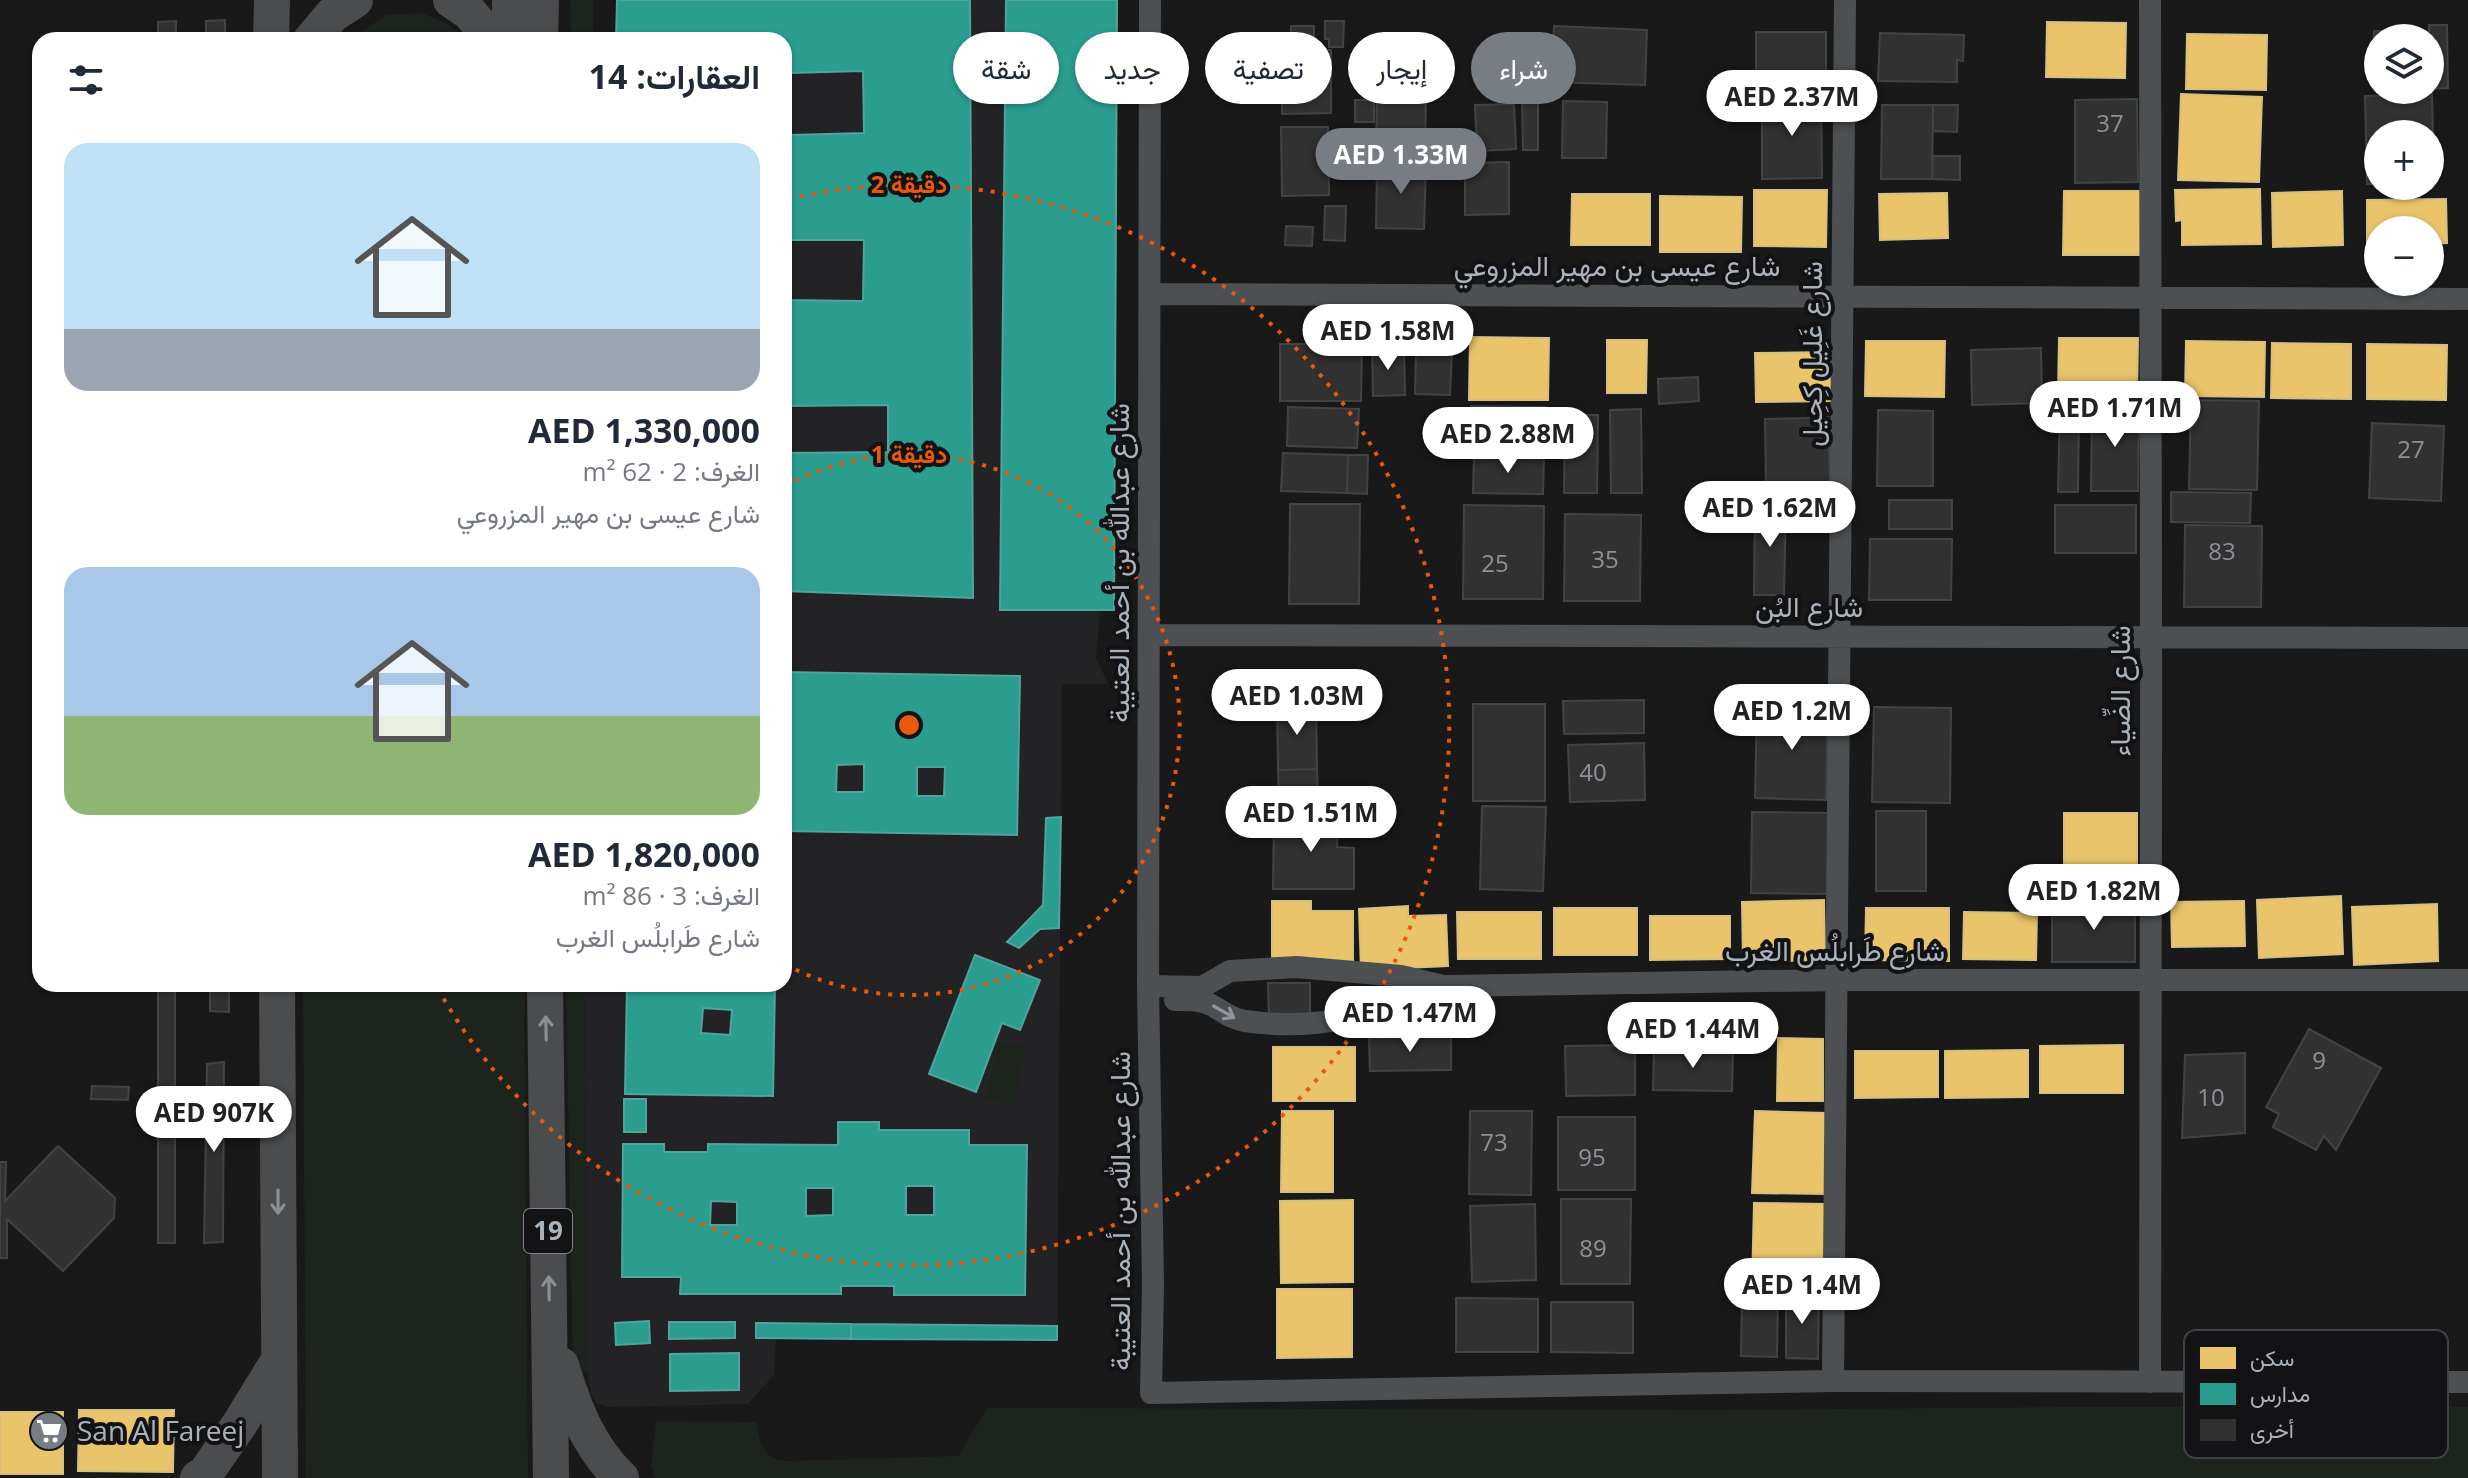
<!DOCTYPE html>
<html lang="ar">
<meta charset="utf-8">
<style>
:root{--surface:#fff;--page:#f2f2f3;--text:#1f2937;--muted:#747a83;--accent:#777d82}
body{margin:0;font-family:"Open Sans",Vazirmatn,sans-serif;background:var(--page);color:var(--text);direction:rtl;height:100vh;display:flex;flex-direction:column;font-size:30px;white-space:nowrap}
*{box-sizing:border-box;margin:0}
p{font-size:26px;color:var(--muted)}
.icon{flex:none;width:44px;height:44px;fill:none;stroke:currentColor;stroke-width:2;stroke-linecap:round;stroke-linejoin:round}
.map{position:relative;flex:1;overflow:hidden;direction:ltr}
.side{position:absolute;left:32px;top:32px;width:760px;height:960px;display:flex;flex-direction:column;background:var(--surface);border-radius:24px;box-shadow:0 2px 6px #0004;direction:rtl}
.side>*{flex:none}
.hud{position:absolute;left:816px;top:32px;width:760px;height:72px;direction:rtl;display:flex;gap:16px}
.fabs{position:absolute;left:2364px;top:24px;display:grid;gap:16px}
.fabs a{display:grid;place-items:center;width:80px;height:80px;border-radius:50%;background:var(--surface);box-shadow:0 2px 6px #0004;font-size:40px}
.price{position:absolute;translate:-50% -68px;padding:0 18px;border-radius:28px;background:#fff;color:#222;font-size:26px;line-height:52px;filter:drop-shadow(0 2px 4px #0008)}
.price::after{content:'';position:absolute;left:50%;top:48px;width:24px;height:18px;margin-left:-12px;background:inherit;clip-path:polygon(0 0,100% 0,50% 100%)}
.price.active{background:var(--accent);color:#fff}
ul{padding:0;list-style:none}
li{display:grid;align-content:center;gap:16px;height:424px;padding:0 32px}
li span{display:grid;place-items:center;height:248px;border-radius:24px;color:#555}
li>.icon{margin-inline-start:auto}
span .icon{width:144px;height:144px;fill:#fffc;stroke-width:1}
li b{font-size:34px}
h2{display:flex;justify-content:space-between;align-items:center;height:96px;padding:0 32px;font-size:34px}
.pill{padding:0 28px;border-radius:36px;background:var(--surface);box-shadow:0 2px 6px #0004;font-size:28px;line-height:72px}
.pill.active{background:var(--accent);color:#fff}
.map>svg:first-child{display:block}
.built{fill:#232325}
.green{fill:#1d241d}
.homes{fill:#e9c46a;stroke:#d6bf82;stroke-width:2}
.schools{fill:#2a9d8f;stroke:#50a49c;stroke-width:2;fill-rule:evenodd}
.building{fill:#313131;stroke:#414445;stroke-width:2}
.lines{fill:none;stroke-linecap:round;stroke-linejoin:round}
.street{stroke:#4d5052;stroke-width:22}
.primary{stroke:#4b4c4e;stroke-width:36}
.oneway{stroke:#8e959c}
.oneway2{stroke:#898f95}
.ring{fill:none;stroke:#e8590c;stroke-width:4;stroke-dasharray:4 8}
.labels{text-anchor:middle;stroke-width:8;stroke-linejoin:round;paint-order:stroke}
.number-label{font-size:24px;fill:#8c9298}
.shield{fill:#131315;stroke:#7d8389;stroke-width:2}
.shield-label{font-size:26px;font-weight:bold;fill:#aab3bb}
.street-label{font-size:28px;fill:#aab3bb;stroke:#131315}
.poi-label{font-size:28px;fill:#aab3bb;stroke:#131315;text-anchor:start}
.key{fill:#131315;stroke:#404347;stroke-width:2}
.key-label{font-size:22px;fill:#aab3bb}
.centre{fill:#e8590c;stroke:#131315;stroke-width:4}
.ring-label{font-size:24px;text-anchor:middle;font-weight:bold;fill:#e8590c;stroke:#131315;stroke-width:8;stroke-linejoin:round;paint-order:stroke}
</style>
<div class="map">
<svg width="2468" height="1478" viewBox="0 0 2468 1478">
<rect width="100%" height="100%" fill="#191919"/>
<!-- built -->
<path class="built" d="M617,0h500l-3,610h-14l-4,48 12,26h-46l-5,656 -281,-2 -2,37 -26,29 -140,3 -12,-4 -5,-10 -3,-21 -4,-388h200v-944z"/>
<!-- green -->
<path class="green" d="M570,0h23v40h-22z
M422,13l26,11 16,16h-115l37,-25z
M303,984h221l4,494h-222z
M566,984h18l4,388 -15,2z
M1000,1042l25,5 -10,58 -30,-7z
M2060,1407h408v71h-1813l-4,-12 5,-45 100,1c4,21 6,37 31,39l171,-5 29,-48 726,2z"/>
<!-- homes -->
<path class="homes" d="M2047,22l79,1 -1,55 -79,-1z
M2187,34l80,1 -1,55 -80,-1z
M2181,94l81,3 -3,85 -81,-2z
M2260,189l1,55 -79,1v-25l-6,1 -1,-31z
M1754,190h73l-1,57 -72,-1z
M2064,191h80l-1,64h-80z
M2342,191l1,54 -70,2 -1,-54z
M1947,193l1,45 -68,2 -1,-46z
M1572,194h78v51h-79z
M1660,196l82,1 -1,55h-81z
M2446,199l1,44 -17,1v-14h-52v14l-11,1v-45z
M1470,337l79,1 -1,62h-79z
M2059,338h79l-1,56 -79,-1z
M1607,340h40l-1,53h-39z
M1866,341h79l-1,56 -79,-1z
M2186,341l79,1 -1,55 -79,-1z
M2272,343l79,1v55l-80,-1z
M2367,344l80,1 -1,55 -79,-1z
M1835,352l1,49 -80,1 -1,-49z
M2064,813h73v84h-73z
M2341,896l2,58 -84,4 -2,-58z
M1824,900l1,60 -82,2 -1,-60z
M1272,901h39v10h42v50h-81z
M2244,901l1,45 -73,1 -1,-45z
M2437,904l1,57 -84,4 -2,-58z
M1408,906v10l38,-1 2,51 -87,4 -2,-61z
M1554,908h83v47h-83z
M1866,908h83v53l-84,-1z
M1457,912h84v47h-83z
M1964,912l73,1 -1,47 -73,-1z
M1650,916h80v43l-80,1z
M1778,1038l45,1v62h-46z
M2123,1045v48h-83v-47z
M1273,1047h82v54h-82z
M2028,1050v47l-83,1v-47z
M1855,1051h83v46l-83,1z
M1282,1111h51v81h-52z
M1755,1111l72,2 -2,81 -73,-1z
M1353,1200v82l-72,1 -1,-82z
M1754,1203l72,1 -2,82 -72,-2z
M1277,1289h75v68l-75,1z
M79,1410h95l-1,62 -95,-1z
M0,1412h63v62h-63z"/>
<!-- schools -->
<path class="schools" d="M617,0h353l3,598 -189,-7v-138l104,-1v-47l-104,1v-366h-168zM863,71l1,62 -74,2 -1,-62zM786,240h78l-1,61 -77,-1z
M1006,0h111l-3,610h-114z
M784,672l236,4 -3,159 -233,-4zM864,764v28h-28l1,-27zM917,767h28l-1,29h-27z
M1061,817l-2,111 -19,1 -21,19 -12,-6 36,-37 3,-87z
M975,955l65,25 -20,50 -18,-7 -26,69 -47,-18z
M627,984h148l-2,112 -148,-2zM703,1008l29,2 -2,25 -29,-2z
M624,1099h22v33h-22z
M838,1122h41v8h90v15h58l-2,150h-131v-9h-53v8h-161l1,-17h-59l1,-133h41v8h44v-8l130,1zM906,1186h28v29h-28zM806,1188h27v27l-27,1zM711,1201l26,1v23h-27z
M649,1321l1,22 -34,2 -1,-22z
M669,1322h66v16l-66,1z
M756,1323l95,1v15l-95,-1z
M851,1324l206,2v14l-206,-1z
M739,1353v37l-69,1v-37z"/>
<!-- building -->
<path class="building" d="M225,20v20h-19v-19z
M176,21v19h-18v-18z
M1325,21h19l-1,26h-14v-8h-4z
M2429,25h18l1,63 -18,1z
M1291,26h23v19l-23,-1z
M1554,26l93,4 -2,55 -94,-3z
M2374,31l51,1v6h-47v31l-5,-1z
M1756,32h70v51h-70z
M1880,33l84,2 -1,26 -6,-1v22l-79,-1z
M1282,50h49v63l-49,1z
M1538,72l1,18 -40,1v-18z
M1377,89l49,1 -1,63h-49z
M2432,94l2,89h-4v-49h-52v50h-11l-2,-88z
M1522,97h16v53h-15z
M1762,97h59l1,81 -60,1z
M2137,99l1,83 -63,1v-83z
M1355,100h19v22h-19z
M1563,101l44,1 -1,56h-44z
M1514,104l2,45 -39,2 -2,-46z
M1882,105h51l-1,74h-51z
M1933,105h25l-1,27 -24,-1z
M1281,127h47l1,68 -47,1z
M1933,156h27v24l-28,-1z
M1509,162v52l-44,1v-52z
M1377,164l49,1 -2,64 -48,-1z
M1325,206h21l-1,35 -21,-1z
M1286,226l27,1 -1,19 -27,-1z
M1280,344h82l-1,57h-81z
M1404,348l1,47 -32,1 -1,-47z
M2041,348l1,55 -70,2 -1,-55z
M1416,349l36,1 -2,45 -35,-1z
M1698,377l1,24 -40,3 -1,-25z
M2191,400l68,1 -2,89 -68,-1z
M1471,406l75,1 -1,41 -75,-1z
M2092,406l47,1 -1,84h-47z
M1288,407l71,2 -2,39 -70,-2z
M1828,407l2,87 -18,1v-9l-46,1 -1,-68 49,-1v-10z
M1641,409l1,84h-31l-1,-83z
M2060,409l19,1 -1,82h-20z
M1878,410l55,1v75h-56z
M1565,415h33l-1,78h-33z
M2372,423l72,3 -3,75 -72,-3z
M1283,453l65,2 -1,38 -66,-2z
M1348,455h20l-1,39 -20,-1z
M1474,455l70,2 -1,37 -70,-1z
M2171,492l80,1 -1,30 -79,-1z
M1889,500h63v29h-63z
M1755,503l31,1 -2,91h-30z
M1290,504h70l-1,100h-70z
M1464,505l80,1 -1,93h-80z
M2055,505h81v48h-81z
M1565,514l76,1 -1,86h-76z
M2185,525l77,1 -1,81h-77z
M1870,539h82l-1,61h-82z
M1644,700v33l-80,1 -1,-33z
M1316,704l1,65 -39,1 -1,-65z
M1473,704h72v97h-72z
M1757,705l71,2 -2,93 -71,-2z
M1874,707l77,1 -1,95 -78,-1z
M1644,743l1,57 -75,2 -2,-57z
M1317,769l1,32 -39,1 -1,-32z
M1482,806l64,1 -3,84 -63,-2z
M1876,811h50v80h-50z
M1752,812l77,1 -2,81 -76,-1z
M1274,815h64l-1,32 17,1v41h-81z
M2052,902h83v60h-83z
M1268,983h42v34l-41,1z
M158,984h17v259h-17z
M210,984h19v28l-19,-1z
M2309,1029l72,39 -45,82 -12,-14 -8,14 -43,-23 6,-13 -13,-7z
M1451,1036v34l-81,1 -1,-33z
M1635,1045v50l-69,1 -1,-50z
M1654,1048l79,1 -1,42 -79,-1z
M2245,1053v80l-63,5 3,-83z
M224,1062l-1,180 -19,1 3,-179z
M92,1086l37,1 -1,13 -37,-1z
M1470,1111h62l-1,84 -62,-1z
M1558,1117h77v73h-77z
M58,1146l57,52 -1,20 -51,53 -56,-52v39h-7v-96h6l-1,39z
M1561,1199h70l-1,85h-69z
M1535,1204l1,76 -64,2 -2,-76z
M1742,1292h36l-1,65 -36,-1z
M1786,1293h33l-1,66 -32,-1z
M1456,1298l82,1v53h-82z
M1551,1302h82v51l-82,-1z"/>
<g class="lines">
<!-- street -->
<path class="street" d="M1150,0l-2,986 5,298 -2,109 682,-12 635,1
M2150,0c4,461 -1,921 0,1382
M1150,294l1318,5
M1149,635l1319,3
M1148,986l54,1 28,-16 66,-4 105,9 42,10 394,-6h631
M1175,1000c13,0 25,-1 36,5 12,6 20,14 34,16 68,10 136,-5 198,-35
M1833,1381l12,-1381"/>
<!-- primary -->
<path class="primary" d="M451,0l19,13 22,27
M510,0v40
M271,40l1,-40
M311,40l21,-25 23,-15
M540,40l1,-40
M277,984l3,494
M545,984l6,494
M561,1365c13,43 27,81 60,113
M198,1478l7,-4 34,-49 40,-65"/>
</g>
<!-- one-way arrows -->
<defs><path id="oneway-shaft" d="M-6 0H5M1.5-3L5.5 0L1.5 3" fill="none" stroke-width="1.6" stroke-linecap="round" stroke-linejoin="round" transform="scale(2)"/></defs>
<use class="oneway" href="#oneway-shaft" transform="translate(1224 1012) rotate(30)"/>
<g class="oneway2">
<use href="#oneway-shaft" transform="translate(546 1028) rotate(-91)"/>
<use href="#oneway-shaft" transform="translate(278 1202) rotate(90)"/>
<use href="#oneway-shaft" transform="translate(549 1288) rotate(-91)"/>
</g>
<!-- distance rings -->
<g class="ring">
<path d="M784 486A270 270 0 1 1 784 964"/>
<path d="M788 199A540 540 0 1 1 437 987"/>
</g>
<!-- icons -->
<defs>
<symbol id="supermarket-disc" viewBox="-11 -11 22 22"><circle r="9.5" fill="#777d82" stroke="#131315"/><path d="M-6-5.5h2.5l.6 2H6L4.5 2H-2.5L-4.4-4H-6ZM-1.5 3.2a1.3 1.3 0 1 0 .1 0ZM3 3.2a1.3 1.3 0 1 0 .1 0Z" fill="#fff"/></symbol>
</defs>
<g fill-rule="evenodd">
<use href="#supermarket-disc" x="27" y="1409" width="44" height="44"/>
</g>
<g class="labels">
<!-- number labels -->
<g class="number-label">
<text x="2110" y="132">37</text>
<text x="2411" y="458">27</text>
<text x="2222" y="560">83</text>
<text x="1605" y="568">35</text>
<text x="1495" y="572">25</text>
<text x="1593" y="781">40</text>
<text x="2319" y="1069">9</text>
<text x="2211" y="1106">10</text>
<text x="1494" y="1151">73</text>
<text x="1592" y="1166">95</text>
<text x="1593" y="1257">89</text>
</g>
<!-- shield labels -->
<rect class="shield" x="524" y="1209" width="48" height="44" rx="6"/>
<g class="shield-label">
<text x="548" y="1240">19</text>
</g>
<!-- street labels -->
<g class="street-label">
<text x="1617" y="276">شارع عيسى بن مهير المزروعي</text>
<text transform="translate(1812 354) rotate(-90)" y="10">شارع غَلِيل كِحِيل</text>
<text transform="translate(1119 563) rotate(-90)" y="10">شارع عبدالله بن أحمد العتيبة</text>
<text x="1809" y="617">شارع البُن</text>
<text transform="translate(2120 691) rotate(-90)" y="10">شارع الضِّياء</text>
<text x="1835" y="961">شارع طَرابلُس الغرب</text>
<text transform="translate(1120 1211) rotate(-90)" y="10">شارع عبدالله بن أحمد العتيبة</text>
</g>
<!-- poi labels -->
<g class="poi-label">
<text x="77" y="1441">San Al Fareej</text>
</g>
</g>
<!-- legend -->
<rect x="2184" y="1330" width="264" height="128" rx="12" class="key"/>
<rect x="2200" y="1347" width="36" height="22" fill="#e9c46a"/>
<rect x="2200" y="1383" width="36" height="22" fill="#2a9d8f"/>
<rect x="2200" y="1419" width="36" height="22" fill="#313131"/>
<g class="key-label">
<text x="2250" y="1366">سكن</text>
<text x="2250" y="1402">مدارس</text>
<text x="2250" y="1438">أخرى</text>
</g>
<circle cx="909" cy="725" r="12" class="centre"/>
<g class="ring-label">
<text x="909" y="193">2 دقيقة</text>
<text x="909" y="463">1 دقيقة</text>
</g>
</svg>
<div class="fabs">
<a><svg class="icon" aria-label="layers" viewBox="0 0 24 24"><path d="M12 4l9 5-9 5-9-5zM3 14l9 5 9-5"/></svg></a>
<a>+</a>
<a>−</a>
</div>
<b class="price" style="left:1792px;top:138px">AED 2.37M</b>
<b class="price active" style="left:1401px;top:196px">AED 1.33M</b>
<b class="price" style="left:1388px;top:372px">AED 1.58M</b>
<b class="price" style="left:2115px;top:449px">AED 1.71M</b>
<b class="price" style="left:1508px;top:475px">AED 2.88M</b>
<b class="price" style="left:1770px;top:549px">AED 1.62M</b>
<b class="price" style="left:1297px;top:737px">AED 1.03M</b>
<b class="price" style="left:1792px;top:752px">AED 1.2M</b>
<b class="price" style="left:1311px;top:854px">AED 1.51M</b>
<b class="price" style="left:2094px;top:932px">AED 1.82M</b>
<b class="price" style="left:1410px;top:1054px">AED 1.47M</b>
<b class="price" style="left:1693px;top:1070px">AED 1.44M</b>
<b class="price" style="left:214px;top:1154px">AED 907K</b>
<b class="price" style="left:1802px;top:1326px">AED 1.4M</b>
<div class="hud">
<a class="pill active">شراء</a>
<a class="pill">إيجار</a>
<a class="pill">تصفية</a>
<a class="pill">جديد</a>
<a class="pill">شقة</a>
</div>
<section class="side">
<h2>العقارات: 14<svg class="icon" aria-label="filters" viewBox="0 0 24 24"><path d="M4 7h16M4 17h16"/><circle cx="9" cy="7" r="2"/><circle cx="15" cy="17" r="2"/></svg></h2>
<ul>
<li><span style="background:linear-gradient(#bfe0f5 75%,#9aa5b1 0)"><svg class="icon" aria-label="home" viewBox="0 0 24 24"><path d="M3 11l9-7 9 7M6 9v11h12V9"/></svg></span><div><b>AED 1,330,000</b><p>الغرف: 2 · 62 m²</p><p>شارع عيسى بن مهير المزروعي</p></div></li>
<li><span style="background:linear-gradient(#a9c7e8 60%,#8fb573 0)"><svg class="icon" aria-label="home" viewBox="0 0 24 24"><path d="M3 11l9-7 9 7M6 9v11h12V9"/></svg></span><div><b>AED 1,820,000</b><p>الغرف: 3 · 86 m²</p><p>شارع طَرابلُس الغرب</p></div></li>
</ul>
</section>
</div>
